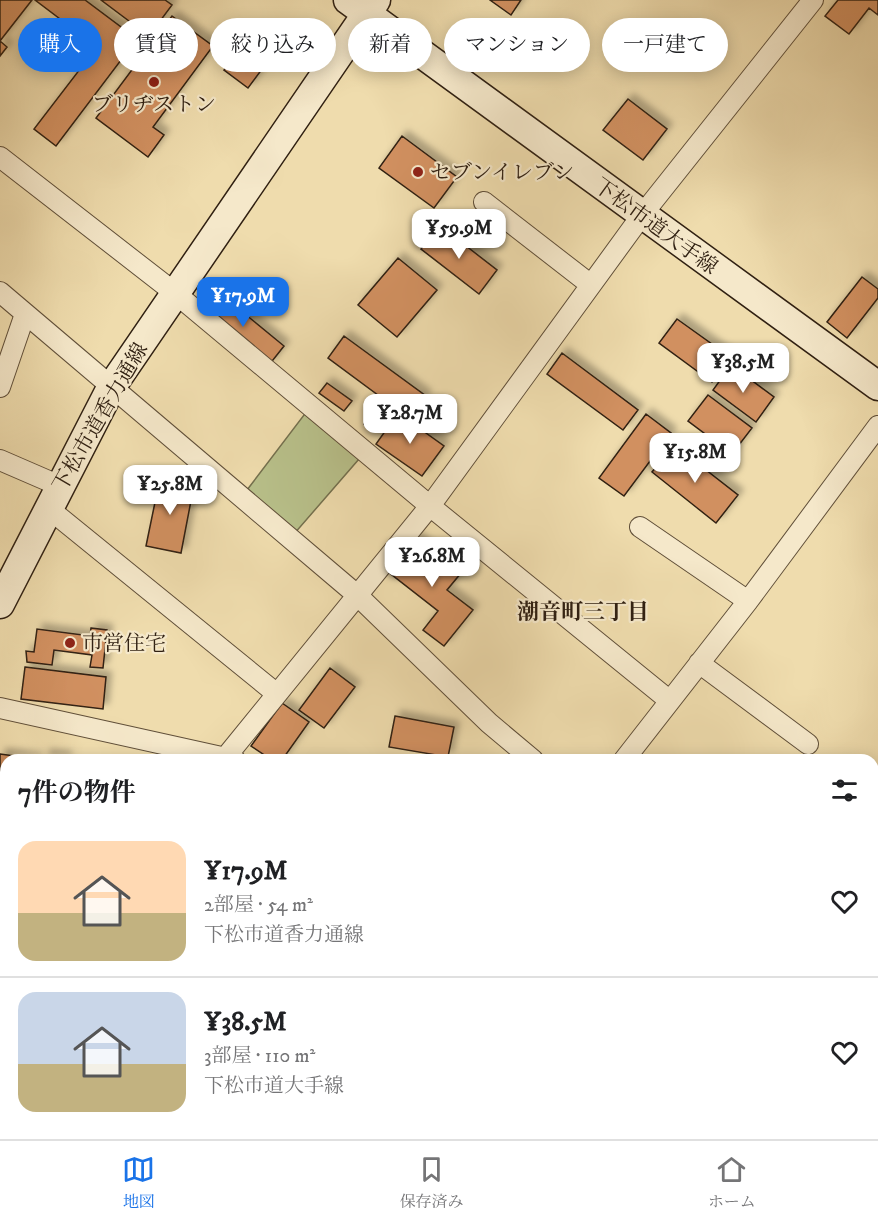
<!DOCTYPE html>
<html lang="ja">
<meta charset="utf-8">
<style>
:root{--surface:#fff;--page:#f2f2f2;--text:#202124;--muted:#757577;--line:#e0e0e0;--accent:#1a73e8}
body{margin:0;font-family:"IM FELL DW Pica","Noto Serif JP",serif;background:var(--page);color:var(--text);height:100vh;display:flex;flex-direction:column;font-size:22px;white-space:nowrap}
*{box-sizing:border-box;margin:0}
p{font-size:20px;color:var(--muted)}
.icon{flex:none;width:33px;height:33px;fill:none;stroke:currentColor;stroke-width:2;stroke-linecap:round;stroke-linejoin:round}
.map{position:relative;flex:1;overflow:hidden}
.sheet{position:absolute;left:0px;top:754px;width:879px;height:386px;display:flex;flex-direction:column;background:var(--surface);border-radius:18px 18px 0 0;box-shadow:0 3px 15px #0003}
.sheet>*{flex:none}
.top-card{position:absolute;left:18px;top:18px;width:843px;height:54px;display:flex;gap:12px}
.price{position:absolute;translate:-50% -51px;padding:0 14px;border-radius:12px;background:#fff;color:#222;font-size:20px;line-height:39px;filter:drop-shadow(0 2px 3px #0008)}
.price::after{content:'';position:absolute;left:50%;top:36px;width:18px;height:14px;margin-left:-9px;background:inherit;clip-path:polygon(0 0,100% 0,50% 100%)}
.price.on{background:var(--accent);color:#fff}
ul{padding:0;list-style:none}
li{display:flex;align-items:center;gap:18px;height:150px;padding:0 18px}
li+li{border-top:2px solid var(--line)}
li span{display:grid;place-items:center;flex:none;width:168px;height:120px;border-radius:18px;color:#555}
li>.icon{margin-inline-start:auto}
span .icon{width:72px;height:72px;fill:#fffc;stroke-width:1}
li b{font-size:26px}
h2{display:flex;justify-content:space-between;align-items:center;height:72px;padding:0 18px;font-size:26px}
.chip{padding:0 21px;border-radius:27px;background:var(--surface);box-shadow:0 3px 15px #0003;font-size:21px;line-height:54px}
.chip.on{background:var(--accent);color:#fff}
.dock{display:flex;justify-content:space-around;align-items:center;height:84px;border-top:2px solid var(--line);background:var(--surface);font-size:16px;color:var(--muted)}
.dock a{display:grid;justify-items:center;gap:3px}
.dock .on{color:var(--accent)}
.map>svg:first-child{display:block}
.green{fill:#b8c08a;stroke:#74704e;stroke-width:1.5}
.building{fill:#d19061;stroke:#302012;stroke-width:1.5;filter:url(#shadow)}
.lines{fill:none;stroke-linecap:round;stroke-linejoin:round}
.street-casing{stroke:#604f39;stroke-width:22}
.secondary-casing{stroke:#302012;stroke-width:31}
.street{stroke:#f5e8ca;stroke-width:20}
.secondary{stroke:#f5e8ca;stroke-width:28}
.poi-dot{fill:#8f2418;stroke:#f5e8ca;stroke-width:2}
.labels{text-anchor:middle;stroke-width:4.5;stroke-linejoin:round;paint-order:stroke}
.poi-label{font-size:21px;fill:#302012;stroke:#f5e8ca;text-anchor:start}
.street-label{font-size:21px;fill:#302012;stroke:#f5e8ca}
.neighbourhood-label{font-size:22px;font-weight:bold;fill:#302012;stroke:#f5e8ca}
</style>
<div class="map">
<svg width="878" height="1139" viewBox="0 0 878 1139">
<defs>
<filter id="shadow"><feDropShadow dx="5.5" dy="-5.5" stdDeviation="3" flood-color="#0004"/></filter>
</defs>
<rect width="100%" height="100%" fill="#efdcad"/>
<filter id="stains"><feTurbulence type="fractalNoise" baseFrequency=".00333" numOctaves="4"/><feColorMatrix values="0 0 0 0 .2 0 0 0 0 .09 0 0 0 0 .02 0 0 0 .5 -.17"/></filter>
<radialGradient id="worn" r=".72"><stop offset=".6" stop-color="#630" stop-opacity="0"/><stop offset="1" stop-color="#630" stop-opacity=".3"/></radialGradient>
<!-- green -->
<path class="green" d="M307,411l52,48 -65,75 -47,-44z"/>
<!-- building -->
<path class="building" d="M0,0h32l-32,41 7,6 -7,9z
M35,0h50l52,39 -81,107 -22,-17 63,-82z
M101,0h64l7,5 -23,31z
M490,0h31l-10,15z
M838,0h40v15l-9,-7 -20,26 -24,-18z
M172,16l41,30 -60,81 11,8 -16,22 -52,-39z
M253,32l24,17 -29,39 -24,-18z
M628,99l39,30 -24,31 -40,-30z
M402,136l55,41 -23,31 -55,-40z
M439,225l58,45 -18,24 -58,-45z
M398,258l39,32 -40,47 -39,-32z
M862,277l16,12v9l-31,40 -20,-16z
M217,291l67,55 -15,19 -68,-56z
M677,319l53,38 -18,25 -53,-39z
M344,336l82,60 -17,22 -81,-60z
M562,353l76,57 -15,20 -76,-56z
M731,365l43,32 -18,25 -43,-32z
M327,383l25,18 -8,10 -25,-18z
M708,395l44,33 -20,26 -44,-33z
M382,401l10,7 -18,23 -10,-7z
M398,413l46,33 -22,30 -46,-32z
M646,414l25,19 -47,63 -25,-18z
M674,445l64,50 -22,28 -64,-51z
M160,478l34,7 -13,68 -35,-7z
M414,536l47,37 -14,17 26,20 -29,36 -21,-16 15,-19 -51,-40z
M91,628l16,2 -4,38 -13,-1 2,-12 -38,-5 -2,15 -25,-3 -1,-11 8,1 3,-23 53,7z
M25,667l81,10 -3,32 -82,-10z
M330,668l25,19 -31,41 -25,-18z
M282,703l27,19 -27,38h-10l-21,-14z
M395,716l59,11 -6,30 -59,-10z
M0,754l37,5 -1,1h-30v36l-6,-1z
M45,755l21,2v3h-22z
M0,888h6v29h-6z"/>
<g class="lines">
<defs>
<path id="street" d="M0,157l175,136 255,213 240,195
M484,202l107,83
M0,292l357,303 132,128 44,37
M0,387l25,-73
M0,460l60,26
M48,508l229,186
M640,527l108,74
M699,663l109,81
M0,708l235,52
M225,758l205,-252 212,-291 171,-215
M624,760l124,-159 130,-175
M0,838l6,18
M0,1006l6,-1
M873,1027l5,-7
M873,1053l5,4
M576,1134l2,5
M356,1139l3,-5"/>
<path id="secondary" d="M348,0l530,386
M0,604l112,-218 264,-386"/>
</defs>
<!-- street casing -->
<use href="#street" class="street-casing"/>
<!-- secondary casing -->
<use href="#secondary" class="secondary-casing"/>
<!-- street -->
<use href="#street" class="street"/>
<!-- secondary -->
<use href="#secondary" class="secondary"/>
</g>
<!-- markers -->
<g class="poi-dot">
<circle cx="154" cy="82" r="6"/>
<circle cx="418" cy="172" r="6"/>
<circle cx="70" cy="643" r="6"/>
</g>
<g class="labels">
<!-- poi labels -->
<g class="poi-label">
<text x="154" y="111" text-anchor="middle">ブリヂストン</text>
<text x="430" y="179">セブンイレブン</text>
<text x="82" y="650">市営住宅</text>
</g>
<!-- street labels -->
<g class="street-label">
<text transform="translate(656 226) rotate(36)" y="7">下松市道大手線</text>
<text transform="translate(100 417) rotate(-60)" y="7">下松市道香力通線</text>
</g>
<!-- neighbourhood labels -->
<g class="neighbourhood-label">
<text x="583" y="619">潮音町三丁目</text>
</g>
</g>
<rect width="100%" height="100%" filter="url(#stains)"/>
<rect width="100%" height="100%" fill="url(#worn)"/>
</svg>
<b class="price" style="left:459px;top:260px">¥59.9M</b>
<b class="price on" style="left:243px;top:328px">¥17.9M</b>
<b class="price" style="left:743px;top:394px">¥38.5M</b>
<b class="price" style="left:410px;top:445px">¥28.7M</b>
<b class="price" style="left:695px;top:484px">¥15.8M</b>
<b class="price" style="left:170px;top:516px">¥25.8M</b>
<b class="price" style="left:432px;top:588px">¥26.8M</b>
<div class="top-card">
<a class="chip on">購入</a>
<a class="chip">賃貸</a>
<a class="chip">絞り込み</a>
<a class="chip">新着</a>
<a class="chip">マンション</a>
<a class="chip">一戸建て</a>
</div>
<section class="sheet">
<h2>7件の物件<svg class="icon" aria-label="filters" viewBox="0 0 24 24"><path d="M4 7h16M4 17h16"/><circle cx="9" cy="7" r="2"/><circle cx="15" cy="17" r="2"/></svg></h2>
<ul>
<li><span style="background:linear-gradient(#ffd9b3 60%,#c2b280 0)"><svg class="icon" aria-label="home" viewBox="0 0 24 24"><path d="M3 11l9-7 9 7M6 9v11h12V9"/></svg></span><div><b>¥17.9M</b><p>2部屋 · 54 m²</p><p>下松市道香力通線</p></div><svg class="icon" aria-label="heart" viewBox="0 0 24 24"><path d="M12 20l-8-8c-3-5 5-10 8-4 3-6 11-1 8 4z"/></svg></li>
<li><span style="background:linear-gradient(#c9d6e8 60%,#c2b280 0)"><svg class="icon" aria-label="home" viewBox="0 0 24 24"><path d="M3 11l9-7 9 7M6 9v11h12V9"/></svg></span><div><b>¥38.5M</b><p>3部屋 · 110 m²</p><p>下松市道大手線</p></div><svg class="icon" aria-label="heart" viewBox="0 0 24 24"><path d="M12 20l-8-8c-3-5 5-10 8-4 3-6 11-1 8 4z"/></svg></li>
</ul>
</section>
</div>
<nav class="dock">
<a class="on"><svg class="icon" aria-label="map" viewBox="0 0 24 24"><path d="M3 6l6-2 6 2 6-2v14l-6 2-6-2-6 2zM9 4v14M15 6v14"/></svg>地図</a>
<a><svg class="icon" aria-label="saved" viewBox="0 0 24 24"><path d="M7 4h10v16l-5-4-5 4z"/></svg>保存済み</a>
<a><svg class="icon" aria-label="home" viewBox="0 0 24 24"><path d="M3 11l9-7 9 7M6 9v11h12V9"/></svg>ホーム</a>
</nav>
